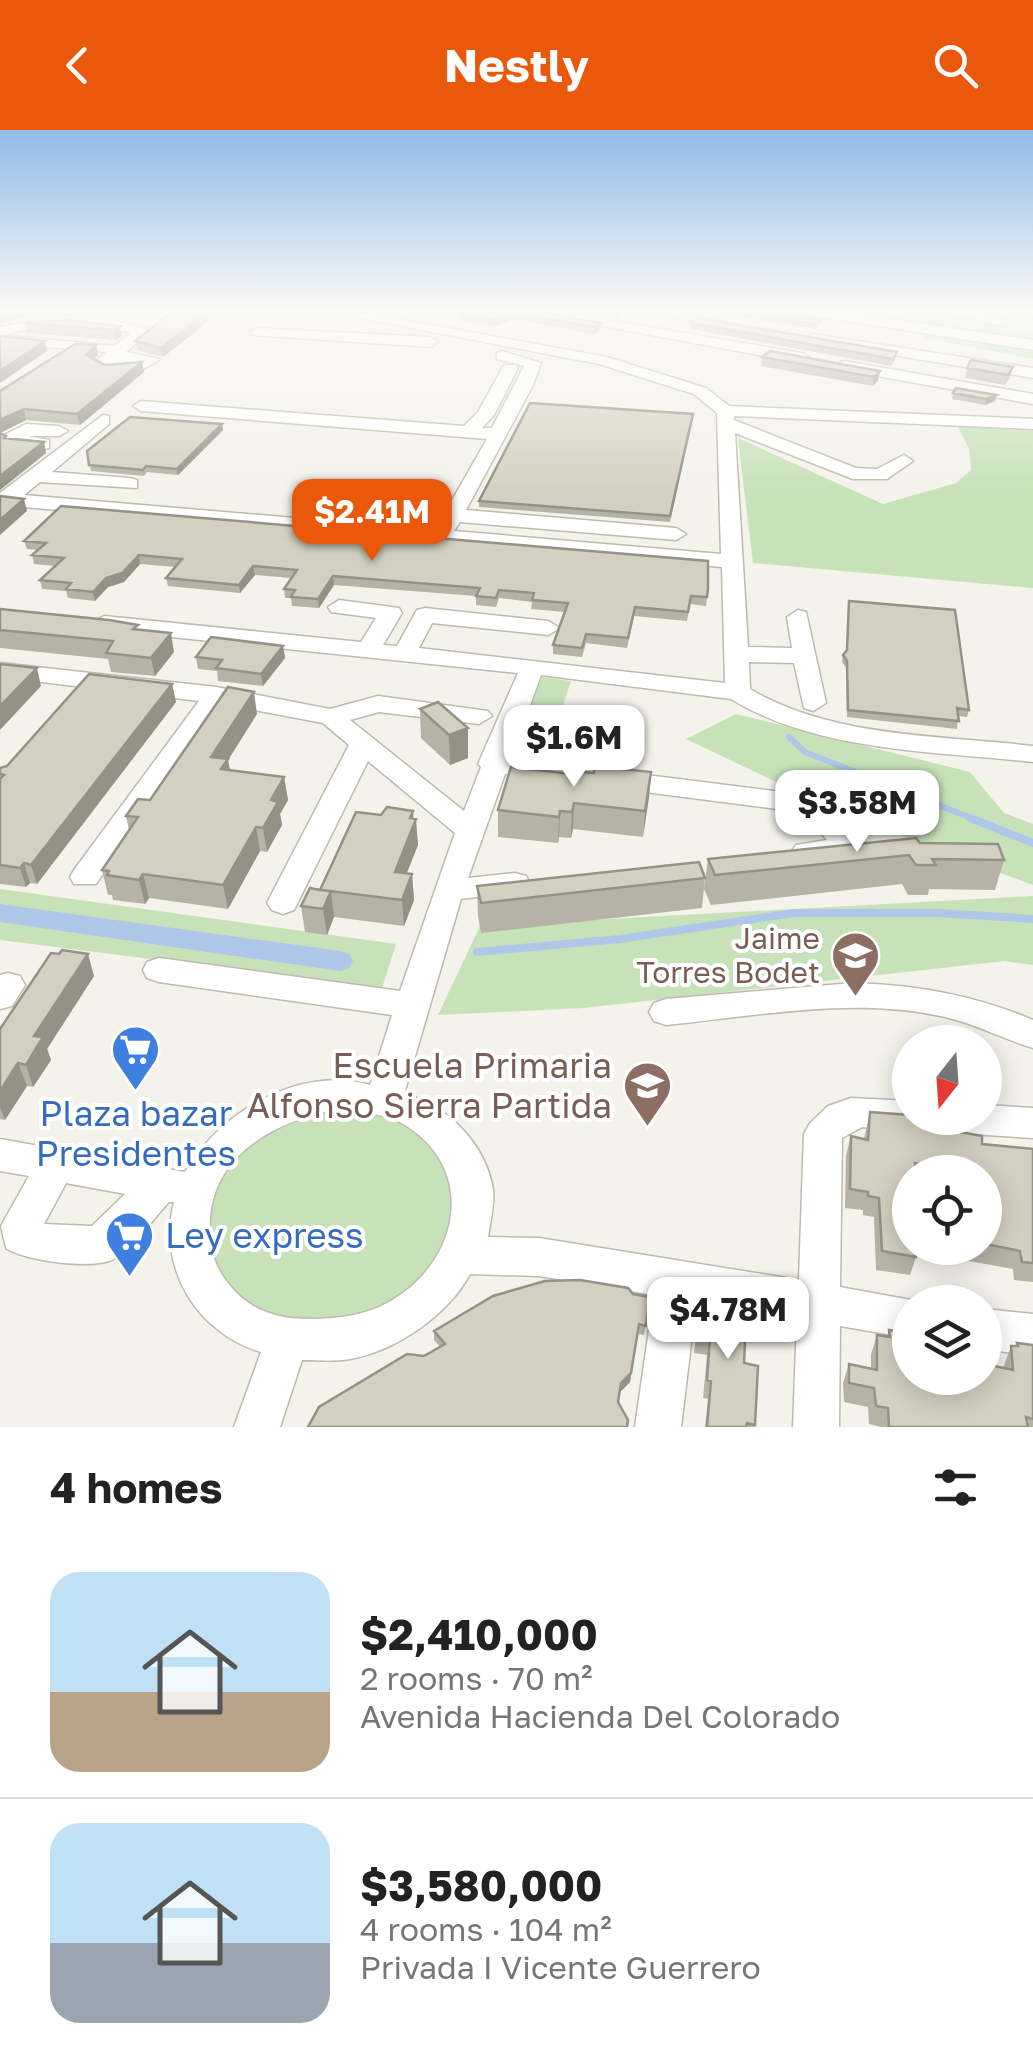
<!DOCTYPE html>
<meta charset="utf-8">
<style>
:root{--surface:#fff;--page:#f2f2f2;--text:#222;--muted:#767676;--line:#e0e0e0;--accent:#ea580c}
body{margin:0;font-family:"Golos Text",sans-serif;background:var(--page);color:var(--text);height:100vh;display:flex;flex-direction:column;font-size:38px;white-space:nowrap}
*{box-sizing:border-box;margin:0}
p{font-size:32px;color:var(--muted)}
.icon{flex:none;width:55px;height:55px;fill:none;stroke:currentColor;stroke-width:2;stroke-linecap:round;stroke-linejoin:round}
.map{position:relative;height:1297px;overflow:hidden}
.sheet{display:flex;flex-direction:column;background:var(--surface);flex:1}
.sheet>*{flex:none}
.needle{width:65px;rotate:197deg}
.controls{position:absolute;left:892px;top:895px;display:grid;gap:20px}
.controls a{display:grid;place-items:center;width:110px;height:110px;border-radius:50%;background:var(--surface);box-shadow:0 5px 25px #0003;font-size:50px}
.price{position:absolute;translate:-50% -85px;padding:0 22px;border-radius:20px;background:#fff;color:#222;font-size:32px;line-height:65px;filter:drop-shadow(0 2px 5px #0008)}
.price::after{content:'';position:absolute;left:50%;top:60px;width:30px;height:22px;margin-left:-15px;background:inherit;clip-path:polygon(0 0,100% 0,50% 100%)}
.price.active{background:var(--accent);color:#fff}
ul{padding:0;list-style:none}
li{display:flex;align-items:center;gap:30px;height:250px;padding:0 50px}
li+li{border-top:2px solid var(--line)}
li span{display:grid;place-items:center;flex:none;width:280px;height:200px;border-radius:30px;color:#555}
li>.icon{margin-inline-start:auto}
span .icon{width:120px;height:120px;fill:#fffc;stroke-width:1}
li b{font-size:42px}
h2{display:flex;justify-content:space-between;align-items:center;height:120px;padding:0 50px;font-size:42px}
header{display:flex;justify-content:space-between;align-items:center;height:130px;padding:0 50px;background:var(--accent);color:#fff;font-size:45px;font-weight:700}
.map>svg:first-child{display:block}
.green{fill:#c7e2b9}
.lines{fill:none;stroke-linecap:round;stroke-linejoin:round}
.stream-far1{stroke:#afc6e8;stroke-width:6}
.stream{stroke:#afc6e8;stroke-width:8}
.canal{fill:#afc6e8;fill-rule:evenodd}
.minor-casing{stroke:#bebbae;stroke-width:3}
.minor{fill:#fff;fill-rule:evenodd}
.wall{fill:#b6b3a6}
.shaded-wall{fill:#949287}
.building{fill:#d4d0c1;stroke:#949287;stroke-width:2.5}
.labels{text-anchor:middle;stroke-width:8;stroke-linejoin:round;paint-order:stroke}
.education-label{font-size:30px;fill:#785e54;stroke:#fff;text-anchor:end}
.near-education-label{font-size:35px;fill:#785e54;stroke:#fff;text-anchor:end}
.near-shop-label{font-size:35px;fill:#366cbe;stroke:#fff}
</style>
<header><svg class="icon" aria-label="back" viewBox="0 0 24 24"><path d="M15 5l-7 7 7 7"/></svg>Nestly<svg class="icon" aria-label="search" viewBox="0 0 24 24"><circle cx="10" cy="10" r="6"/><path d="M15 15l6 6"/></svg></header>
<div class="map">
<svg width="1033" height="1297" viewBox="0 0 1033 1297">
<rect width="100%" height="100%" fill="#f3f2eb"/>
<!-- green -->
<path class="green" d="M881,179h152v50l-109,-21 -15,-24z
M958,297l75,2v159l-280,-25 -15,-125 145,66 73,-21 15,-13 -2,-21z
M542,547l29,4 -13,39 -31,-4z
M736,584l234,58 34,41 29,11v61l-192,-72 -155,-74z
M0,759l396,55 -14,44 -382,-48z
M1033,766v69l-29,-4 -420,47 -146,7 42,-89z
M329,976l39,2 36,12 29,21 19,30 -2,69 -20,34 -32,28 -41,18 -87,-1 -34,-20 -23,-29 -6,-72 18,-34 29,-29z"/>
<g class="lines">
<!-- stream-far1 -->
<path class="stream-far1" d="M789,607l16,15 171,68"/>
<!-- stream -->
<path class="stream" d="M970,688l63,25
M477,822l143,-13 174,-26h144l95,6"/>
<!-- canal -->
<path class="canal" d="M0,774l340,47 9,3 4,7 -4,7 -9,3 -340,-49z"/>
<defs>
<path id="minor" d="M313,179h30l264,48 99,31 23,18 304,13v10l-299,-13v4l122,48 21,1 27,-14 9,6 -26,18h-34l-118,-46 13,214 44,1 -5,-31 11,-7 8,2 20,91 -13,8 -9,-3 -10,-45 -45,-1 1,27c82,49 190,46 283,57v16c-99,-11 -215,-10 -302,-63l-190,-24 -30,83 279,35 40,15 28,33 -12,15 -40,6 -10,-3 -5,-7 5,-7 31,-5 -17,-20 -25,-10 -280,-36 -37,104 47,-5 11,3 4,7 -4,7 -65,9 -57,195c43,11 81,49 89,95 2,14 -3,34 -5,48l51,1 260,42 5,-146 6,-11 18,-17 23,-8 59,3v17h75v-13l48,3v30l-171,-11 -20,11 -2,149 82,15h-12v36l-70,-12 -1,101h-46l4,-108 -101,-17 -15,125h-46l19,-132 -115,-19 -69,-2c-22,41 -74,77 -120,85 -15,3 -32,1 -48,1l-22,67h-46l27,-75c-64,-19 -104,-84 -87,-150h-5c-16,17 -35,45 -55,57 -21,11 -89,2 -108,-11l-5,-22 28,-50 -29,-5v-32l185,33c35,-60 114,-107 185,-87l22,-70 -233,-33 -12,-4 -4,-8 4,-8 12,-4 241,33 55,-158 -87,-72 -74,149 -11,4 -11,-4 -5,-7 82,-158 -26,-22 -101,-19 -126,180h-22l-4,-7 4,-7 125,-169 -199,-24v-14l216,24 114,22 48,-13 110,15 4,5 -13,8 -100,-12 -29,8 114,91 17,-44 -3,-3 40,-91 -414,-43 -12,-7 12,-7 257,26 15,-24 -45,-6 -3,-5 11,-7 60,8 3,5 -19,32 14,1 20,-36 8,-2 123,13 12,7 -12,7 -116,-12 -13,25 306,35 -3,-116 -722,-62v-12l103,-78 6,1v8l-57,48 78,6 7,2v8l-97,-6 -16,13 411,35 52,-91 -346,-28 -8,-5 8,-5 323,25 14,-14 26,-47h12l2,3 -24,47 -12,13h10l32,-62 -27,-7v-6l5,-2 39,12 -8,22 -67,125 210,18 10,6 -10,6 -216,-18 -6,9 267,23 -4,-141 -23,-19 -95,-30zM347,978c18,5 43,7 58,17 75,47 53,140 -18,178 -24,13 -47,15 -73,16 -36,1 -65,-8 -87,-37 -12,-15 -16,-30 -17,-49 -5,-79 71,-116 137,-125zM66,1053l59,11 -33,32 -48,-2z
M510,179h32l260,44 8,5 -8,5z
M632,179h33l72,15 -7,4z
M787,179h35l211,31v10l-239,-37z
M935,179h27l43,12 -7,4z
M1017,179h16v6l-14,-3z
M49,188l61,2 37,9v6l-21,17 34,7c-19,15 -48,19 -68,6l14,-13 -95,-8 -7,-4 7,-4 103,10 17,-13c-43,-12 -89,-9 -131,3v-9z
M257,198l173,9 8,5 -8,5 -178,-12 -2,-3z
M812,204l221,34v10l-226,-37 -2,-3z
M844,231l189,33v10l-195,-35v-6z
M26,294l33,2 9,5 -9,5h-32l22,4v8l-6,1 -39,-6v-8z
M8,843l12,3 5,9 -13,21 -12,3v-34z
M853,853c64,2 121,12 180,37v28c-30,-9 -57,-24 -88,-31 -90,-21 -188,-1 -279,8l-12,-4 -5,-9 5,-9 12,-4z
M985,1179l48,5v42l-48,-7z"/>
</defs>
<!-- minor casing -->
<use href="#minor" class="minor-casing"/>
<!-- minor -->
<use href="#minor" class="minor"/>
</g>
<!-- wall -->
<path class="wall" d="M0,179h127l-13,8 -84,-2 -30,9z
M375,179h28l-6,3z
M471,179l130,14v6l-7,5 -80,-15 -18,7 -38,-5v-6z
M563,179h64l-10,9z
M716,179h25l79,16 -5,4 -100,-16z
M208,184l1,7 -46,36 -26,-7 -2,-9z
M24,193l96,3 2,10 -6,4 -89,-7z
M691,193l205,35 -5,8 -201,-37z
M96,215l2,10 -4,4 11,6 37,-3 2,10 -64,53 -54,-5 -24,12v2l4,2 1,2 37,4 2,11 -46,37v-99z
M762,227l118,14 -2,9 -5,6 -112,-20z
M1013,237l-3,11 -5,7 -40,-7 2,-10z
M953,263l43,2 -1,6 -10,4 -33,-6z
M693,284l-23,108 -191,-15v-6z
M222,294l1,6 -45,45 -31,-3 -3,4 -53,-5 -4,-20z
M24,411l684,48 -2,17 -16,-2 -3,17 -53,-5 -7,32 -41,-5 -4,14 -29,-3v-9l12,-33 -34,-3 1,-7 -33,-4 -3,9 -20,-2v-9l-142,-11 -15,23 -27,-2 -1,-8h-6l-1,-9 7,-11 -36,-3 -15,18 -72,-7 -2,-8 9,-11 -35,-3 -16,18 -16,5 -13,14 -27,-3 -2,-7 -24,-2 -2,-9 16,-14 -22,-2 -2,-9 6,-5 -11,-1z
M849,471l120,109 -2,7 -9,-1 -1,13 -110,-12 -1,-49 -4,-6 1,-7 3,-4z
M0,479l138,21 36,22 -19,24 -44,-4 -3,-13 -108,-11z
M283,516l2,12 -22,28 -45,-5 -1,-10 -19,-2 -2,-12z
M172,554l4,18 -139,182 -7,-1 -4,4 -26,-3v-116l7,-2z
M420,579l48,19v30l-18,7 -29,-27z
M257,584l-29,46 2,10 54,7 4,23 -8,14 2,11 -15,27 -7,-1 -32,58 -79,-11 -4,6 -32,-4 -1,-5h-4l-6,-25 27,-40 -3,-14 24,-16z
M651,642l-8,65 -70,-8 -2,9 -12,-1 -1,6 -60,-6v-27l82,-35z
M414,689l4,26 -12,28 6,1 2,26 -10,26 -70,-9 -7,18 -22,-3 -4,-26z
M920,713l84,17 -9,30 -66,-1 -1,6h-20l-6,-11 -191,21 -7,-16 4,-30z
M705,748l-3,30 -221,25 -3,-17 -1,-30z
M94,846l-47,73 4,11 -18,27 -6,-1 -22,34 -5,-1v-90z
M870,982l74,17 38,15 51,5v133l-19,-2 -1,-11 -50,-9 -1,-12h23v-76h-75l6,85 -6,18 -34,-5 -2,-53 -11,-2v-5l-18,-2 1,-53 5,-19 13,3z
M702,1160l11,6 31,67 14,3 -3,61h-50l3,-28 -5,-1 4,-43 -13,-2z
M633,1164l17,3 -6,38 -6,-1 -8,48 -10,10 -196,-36 16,-9 -6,-7v-9z
M889,1200l21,48h75l18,-10 8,-22h5l1,-3 16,2v82h-152l-12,-3 -1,-17 -24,-5 -1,-19 6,-19 22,5v-15l6,-19 10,2z"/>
<!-- shaded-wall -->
<path class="shaded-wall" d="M16,179h12l2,6 -30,9v-11z
M113,179h14l-13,8z
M202,179h13l-7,5 1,7 -46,36 -2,-9z
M621,179h6l-10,9 1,-6z
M514,183v6l-18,7v-6z
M601,193v6l-7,5v-7z
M120,196l2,10 -6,4 -2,-10z
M45,211l2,10 -47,32v-12z
M96,215l2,10 -10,10 -2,-10z
M142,232l2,10 -64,53 -3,-11z
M880,241l-2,9 -5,6 1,-9z
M996,265l-1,6 -10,4 1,-6z
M24,279l2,11 -24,12 -2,11v-23z
M222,294l1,6 -45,45 -1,-6z
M44,312l2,11 -46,37v-14z
M24,369l3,12 -27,24v-15z
M139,425l1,9 -16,18 -16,5 -13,14 -2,-9 13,-14z
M253,436l2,9 -15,18 -1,-8z
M333,446l1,9 -15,23 -1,-9z
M171,503l3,19 -19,24 -4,-18z
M283,516l2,12 -22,28 -2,-12z
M37,538l4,18 -41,44v-24z
M172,554l4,18 -139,182 -6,-19z
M254,562l3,22 -29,46 4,22 -21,-25z
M468,598v30l-18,7 -1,-30z
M651,642l-2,26 -6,39 2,-26z
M284,647l4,23 -8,14 2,11 -15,27 -4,-24 8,-28z
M574,673l-1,26 -2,9 1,-26z
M413,681l1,13 2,-5 2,26 -21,53 -2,-26z
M560,681l-1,26 -1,6 1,-26z
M256,697l4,24 -32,58 -5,-24z
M24,733l6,20 -4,4 -6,-19z
M143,744l6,24 -4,6 -6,-24z
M412,744l2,26 -10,26 -2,-26z
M331,761l3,26 -7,18 -4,-26z
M88,824l6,22 -47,73 4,11 -18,27 -7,-22 8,-29z
M18,933l9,23 -22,34 -5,-13v-16z
M639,1194l-9,58 -10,10 -3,19 4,-28z"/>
<!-- building -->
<path class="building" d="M0,179h16l-16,4z
M176,179h26l-4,3h9l-46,36 -26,-7z
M471,179h52l78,14 -7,4 -80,-14 -18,7 -38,-5z
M600,179h21l-3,3z
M721,179h20l80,11 -5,4z
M698,188l199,34 -4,7 -202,-36z
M68,190l52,6 -6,4 -90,-7z
M0,206l45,5 -45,30z
M75,214l21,1 -10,10 19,10 37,-3 -65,52 -53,-5 -24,11v-29z
M770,221l110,20 -6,6 -112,-20z
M971,230l42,7 -5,8 -41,-7z
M956,258l40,7 -10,4 -33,-6z
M530,273l163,11 -23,102 -191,-15z
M130,287l92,7 -45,45 -31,-3 -3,4 -54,-5 -2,-14z
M0,303l6,3 -2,2 40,4 -44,34z
M0,366l24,3 -24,21z
M61,376l647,55v28l-1,8 -16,-1 -3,16 -53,-5 -7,31 -42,-4 -4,14 -29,-3 15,-42 -36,-3 2,-7 -35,-3 -3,8 -20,-2 4,-8 -147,-12 -15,23 -27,-2 4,-7 -11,-1 13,-19 -44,-4 -14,19 -73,-7 16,-19 -43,-4 -17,18 -16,5 -13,14 -27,-3 5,-6 -31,-3 24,-22 -32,-3 14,-12 -22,-2z
M849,471l106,9 14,100 -12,-2 2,13 -111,-11 -1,-49 -4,-6 4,-5z
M0,479l109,11 29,5 -5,4 38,4 -20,25 -45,-5 7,-12 -113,-11z
M211,507l72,9 -22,28 -45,-6 6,-8 -26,-3z
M0,534l37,4 -37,38z
M89,544l83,10 -141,181 -7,-2 -4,5 -20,-3v-86l4,-4 -4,-1v-6l7,-2z
M228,557l26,5 -43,65 17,2 -7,10 63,8 -13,23 7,2 -15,26 -7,-1 -33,58 -80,-11 -4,6 -32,-5 2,-4 -7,-1 36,-53 -12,-1 12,-17 12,1z
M438,572l30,26 -19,7 -29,-26z
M594,636l57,6 -6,39 -71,-8 -2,9 -12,-1 -1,6 -61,-7 13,-43 69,8 1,-3 13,1z
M387,677l26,4 -3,7 6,1 -21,53 17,2 -10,26 -81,-10 10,1 -8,18 -22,-3 9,-18 10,2 36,-78 25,3z
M916,708l4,5 78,1 6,16 -72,-1 4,6h-20l-7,-10 -194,20 -7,-16z
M699,732l6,16 -224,25 -4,-17z
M62,820l26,4 -54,82 9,1 -17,28 -8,-2 -18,28v-62l51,-76 8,1z
M870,982l40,3v3h33l1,11 38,7v8l51,5v114l-11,-1 -2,-11 -35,-7v-72h-21l-49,-9 1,9h-6v76h6v9l-34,-6 -3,-53 -11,-2v-4l-18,-3 1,-53 17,4z
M580,1150l48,8 5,6 17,3 -4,29 -7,-2 -8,49 -10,10 -3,19 10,18 -1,7h-319l11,-20 88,-53 17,2 21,-12 -11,-13 59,-35 52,-15z
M702,1160l12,2 -1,4 34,5 -3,62 14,3 -3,59 -8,-2 -1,4h-39l4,-46 -4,-1 3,-43 -13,-2z
M889,1200l21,3v45h75v-14l28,6 -2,-24h7l-1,-3 16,2v74l-7,-2 2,10h-139l-1,-19 -12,-2 -2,-18 -25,-5v-19l28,6v-35l13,2z"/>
<!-- sky -->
<linearGradient id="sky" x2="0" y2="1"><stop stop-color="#91bbe8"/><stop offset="0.5" stop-color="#faf9f6"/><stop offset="1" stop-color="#faf9f6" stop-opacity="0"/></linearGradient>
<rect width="1033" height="361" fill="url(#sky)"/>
<!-- icons -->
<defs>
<symbol id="school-pin" viewBox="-11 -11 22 30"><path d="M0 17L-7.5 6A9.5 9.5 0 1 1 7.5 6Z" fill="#8d6e63" stroke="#fff"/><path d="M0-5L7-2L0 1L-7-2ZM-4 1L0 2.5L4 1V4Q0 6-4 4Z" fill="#fff"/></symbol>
<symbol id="supermarket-pin" viewBox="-11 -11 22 30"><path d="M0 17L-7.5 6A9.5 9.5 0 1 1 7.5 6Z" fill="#3f7fe0" stroke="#fff"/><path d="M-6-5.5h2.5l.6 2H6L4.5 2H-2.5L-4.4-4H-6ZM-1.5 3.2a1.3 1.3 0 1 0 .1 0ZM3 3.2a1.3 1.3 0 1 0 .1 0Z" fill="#fff"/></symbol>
</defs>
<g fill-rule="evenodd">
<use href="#school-pin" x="828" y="798" width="55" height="75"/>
<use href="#supermarket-pin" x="108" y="892" width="55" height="75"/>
<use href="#school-pin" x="620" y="928" width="55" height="75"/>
<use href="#supermarket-pin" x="102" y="1078" width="55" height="75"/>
</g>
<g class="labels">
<!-- education labels -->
<g class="education-label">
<text x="820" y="819">Jaime<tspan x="820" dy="34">Torres Bodet</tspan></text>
</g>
<!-- near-education labels -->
<g class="near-education-label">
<text x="612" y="948">Escuela Primaria<tspan x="612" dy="40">Alfonso Sierra Partida</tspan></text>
</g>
<!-- near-shop labels -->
<g class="near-shop-label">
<text x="136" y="996">Plaza bazar<tspan x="136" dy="40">Presidentes</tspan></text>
<text x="165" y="1118" text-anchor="start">Ley express</text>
</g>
</g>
</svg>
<div class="controls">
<a><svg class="needle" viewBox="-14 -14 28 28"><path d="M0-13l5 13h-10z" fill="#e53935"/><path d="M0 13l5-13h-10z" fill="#767676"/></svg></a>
<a><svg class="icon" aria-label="locate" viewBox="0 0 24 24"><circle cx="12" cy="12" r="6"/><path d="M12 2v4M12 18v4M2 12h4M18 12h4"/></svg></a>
<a><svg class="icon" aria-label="layers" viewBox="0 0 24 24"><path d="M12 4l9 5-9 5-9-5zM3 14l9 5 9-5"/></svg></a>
</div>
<b class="price active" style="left:372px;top:434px">$2.41M</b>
<b class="price" style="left:574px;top:660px">$1.6M</b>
<b class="price" style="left:857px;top:725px">$3.58M</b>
<b class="price" style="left:728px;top:1232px">$4.78M</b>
</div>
<section class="sheet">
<h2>4 homes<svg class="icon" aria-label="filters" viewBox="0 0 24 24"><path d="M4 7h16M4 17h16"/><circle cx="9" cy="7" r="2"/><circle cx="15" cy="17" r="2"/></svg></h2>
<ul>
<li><span style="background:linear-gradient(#bfe0f5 60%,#b9a48a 0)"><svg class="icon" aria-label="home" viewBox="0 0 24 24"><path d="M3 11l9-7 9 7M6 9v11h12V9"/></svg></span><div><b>$2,410,000</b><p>2 rooms · 70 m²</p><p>Avenida Hacienda Del Colorado</p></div></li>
<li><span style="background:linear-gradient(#bfe0f5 60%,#9aa5b1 0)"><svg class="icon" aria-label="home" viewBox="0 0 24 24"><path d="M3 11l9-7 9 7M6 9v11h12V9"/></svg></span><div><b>$3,580,000</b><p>4 rooms · 104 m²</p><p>Privada I Vicente Guerrero</p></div></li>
</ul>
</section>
